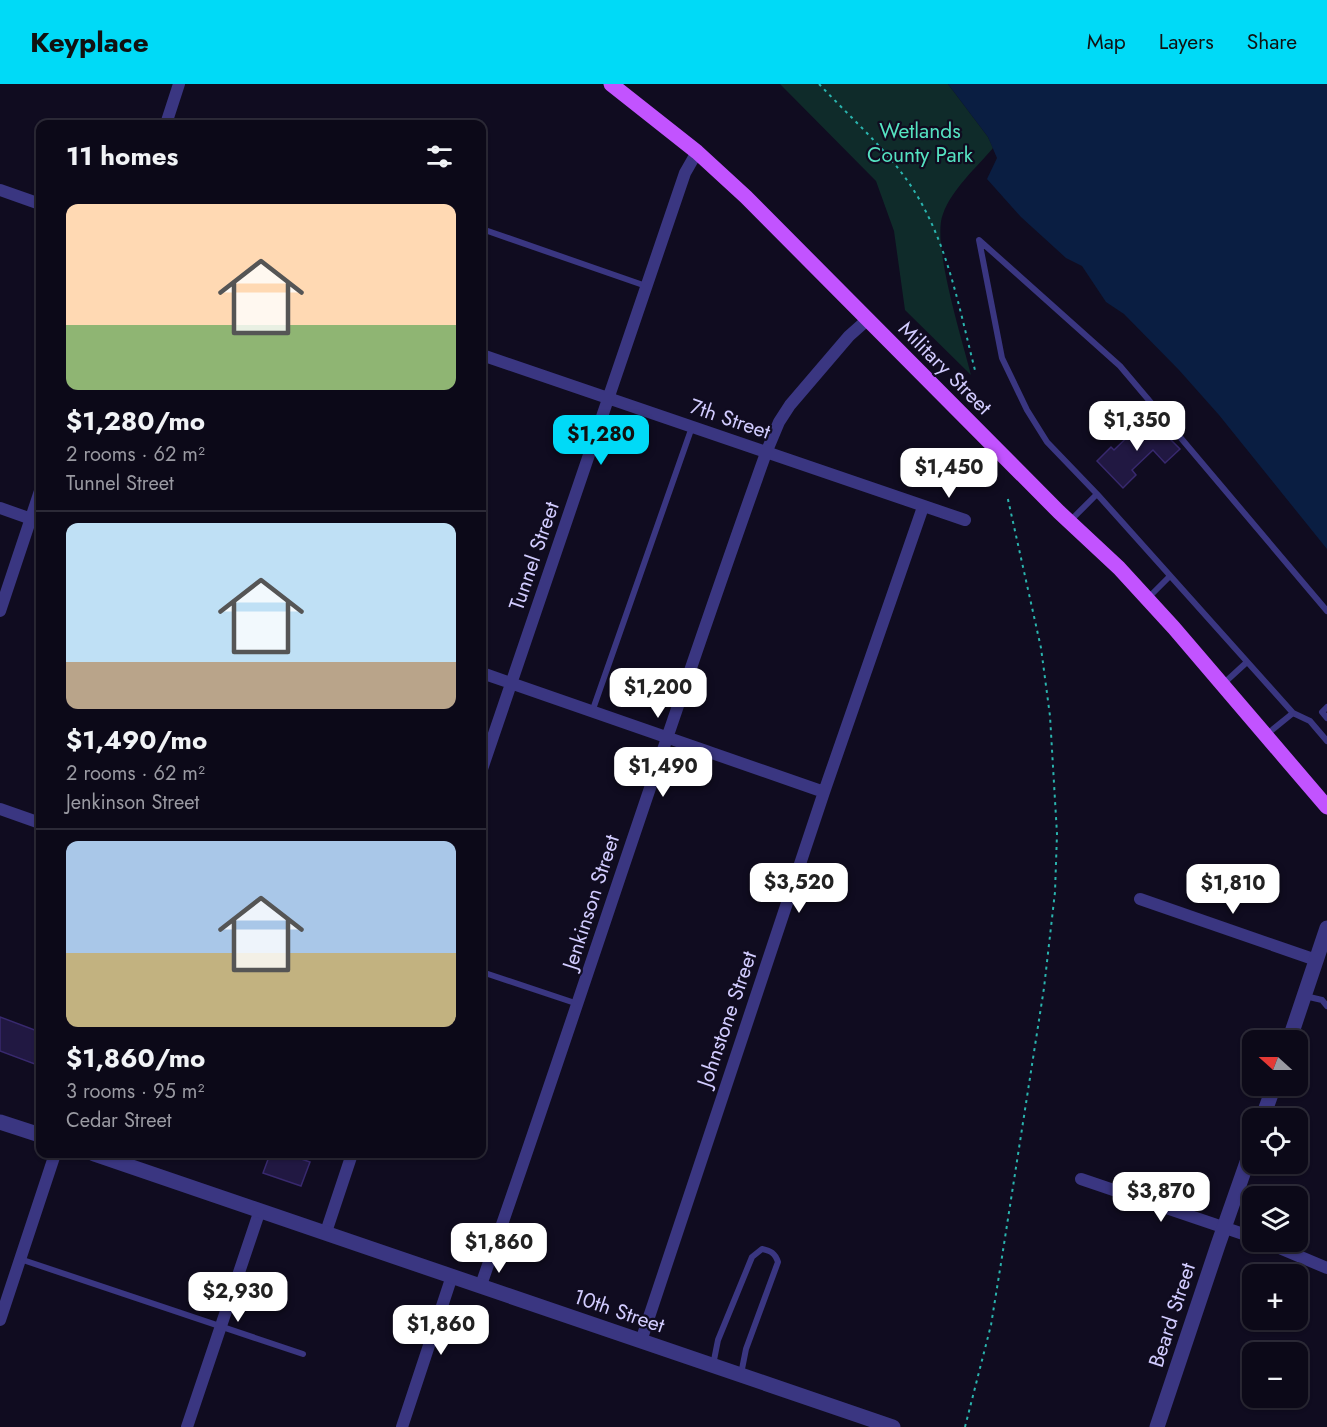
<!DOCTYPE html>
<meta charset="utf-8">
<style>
:root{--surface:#0c0918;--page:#1a1725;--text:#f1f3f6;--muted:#9a9aa2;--line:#2c2a37;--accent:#00daf7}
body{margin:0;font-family:Jost,sans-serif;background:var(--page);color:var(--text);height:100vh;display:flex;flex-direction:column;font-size:22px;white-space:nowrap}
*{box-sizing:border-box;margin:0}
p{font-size:20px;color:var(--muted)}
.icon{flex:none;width:33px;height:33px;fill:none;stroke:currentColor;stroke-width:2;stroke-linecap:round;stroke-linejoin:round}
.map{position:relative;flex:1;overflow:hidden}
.details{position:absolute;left:36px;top:36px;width:450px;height:1038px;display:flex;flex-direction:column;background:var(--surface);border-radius:12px;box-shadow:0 2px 4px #0004,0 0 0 2px var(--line)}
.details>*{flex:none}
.needle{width:39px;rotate:291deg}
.fabs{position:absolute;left:1242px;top:946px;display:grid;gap:12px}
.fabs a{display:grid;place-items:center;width:66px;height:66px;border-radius:12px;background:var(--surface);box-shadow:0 2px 4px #0004,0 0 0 2px var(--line);font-size:30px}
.price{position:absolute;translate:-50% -51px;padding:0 14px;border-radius:12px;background:#fff;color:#222;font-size:20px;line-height:39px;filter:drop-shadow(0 2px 3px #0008)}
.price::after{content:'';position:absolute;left:50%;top:36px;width:18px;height:14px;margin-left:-9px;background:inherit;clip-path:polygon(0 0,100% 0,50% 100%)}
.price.current{background:var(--accent);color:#111}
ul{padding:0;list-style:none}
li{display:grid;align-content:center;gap:12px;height:318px;padding:0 30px}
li+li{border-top:2px solid var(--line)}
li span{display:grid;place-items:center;height:186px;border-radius:12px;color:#555}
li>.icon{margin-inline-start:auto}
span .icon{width:108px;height:108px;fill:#fffc;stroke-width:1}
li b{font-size:26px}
h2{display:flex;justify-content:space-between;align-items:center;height:72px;padding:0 30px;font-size:26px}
header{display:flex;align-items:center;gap:36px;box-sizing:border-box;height:84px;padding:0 30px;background:var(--accent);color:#111}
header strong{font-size:28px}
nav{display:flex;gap:33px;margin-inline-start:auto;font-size:21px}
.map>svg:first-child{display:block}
.green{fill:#0f2b2a}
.water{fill:#0a1e42}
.building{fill:#211842;stroke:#38296e;stroke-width:1.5}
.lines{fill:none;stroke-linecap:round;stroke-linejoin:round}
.path{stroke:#2ab4ae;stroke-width:2;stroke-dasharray:3 4.5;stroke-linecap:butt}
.service{stroke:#3a3681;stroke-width:6}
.minor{stroke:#3a3681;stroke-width:12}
.tertiary{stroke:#3a3681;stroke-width:15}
.primary{stroke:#c253ff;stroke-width:15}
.labels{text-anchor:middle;stroke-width:4.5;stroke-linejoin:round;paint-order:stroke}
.park-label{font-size:21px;fill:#55e2c1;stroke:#100c20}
.street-label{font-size:21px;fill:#d2ccff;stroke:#100c20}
</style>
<header>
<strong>Keyplace</strong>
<nav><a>Map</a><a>Layers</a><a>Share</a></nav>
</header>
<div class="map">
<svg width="1327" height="1343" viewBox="0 0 1327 1343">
<rect width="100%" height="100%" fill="#100c20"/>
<!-- green -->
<path class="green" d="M780,0h168l40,53 5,11c-17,20 -41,41 -50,66 -12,28 20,128 28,161l-66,-65 -11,-79 -18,-50z"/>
<!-- water -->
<path class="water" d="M948,0h379v465l-108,-134 -40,-45 -55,-56 -18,-12 -24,-36 -16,-8 -45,-41 -34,-38 10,-21 -9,-21z"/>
<!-- building -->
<path class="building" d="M1148,333l32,32 -15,14 -12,-13 -21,20 4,5 -13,13 -26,-27 14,-14 3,3z
M0,933l40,15v34l-40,-15z
M270,1070h17l23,8 -9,24 -38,-13z"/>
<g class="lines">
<!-- path -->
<path class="path" d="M819,0c30,32 65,63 90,99 39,57 50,126 67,191
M965,1343l26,-102 11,-68 42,-269 11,-96 2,-58 -7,-118 -9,-68 -34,-153"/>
<!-- service -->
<path class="service" d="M482,145l164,57
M1070,437l27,-27
M1148,514l22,-22
M1223,600l24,-22
M1327,623l-5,5 5,6
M592,628l100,-285
M1293,629l17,8 17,20
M1266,651l27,-22 -196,-219 -50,-52 -20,-32 -25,-52 -23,-118 141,126 207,245
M482,888l96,32
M1305,912l17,4 5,6
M20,1175l283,95
M713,1281l5,-25 34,-83 10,-8c9,2 13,4 16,13l-32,87 -5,25"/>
<!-- minor -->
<path class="minor" d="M166,40l13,-40
M0,106l40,14
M482,271l483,165
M0,424l40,14
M0,527l40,-120
M482,589l342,119
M482,685l203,-596 12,-21
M0,725l40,14
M1140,815l176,61
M1081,1095l171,58
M326,1148l26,-78
M1265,1158l62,26
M481,1201c97,-277 186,-556 285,-832l13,-31 11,-17 59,-69 18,-16
M0,1236l55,-166
M641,1257l183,-549 99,-285
M187,1343l73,-217
M402,1343l50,-151"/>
<!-- tertiary -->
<path class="tertiary" d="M1289,957l38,-113
M1262,1035l12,-33
M0,1038l40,13
M94,1070l799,273
M1157,1343l61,-182 34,-97"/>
<!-- primary -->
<path class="primary" d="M611,0l86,68 49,45 313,315 60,56 55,60 153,179"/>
</g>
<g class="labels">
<!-- park labels -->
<g class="park-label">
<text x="920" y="54">Wetlands<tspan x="920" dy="24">County Park</tspan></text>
</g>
<!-- street labels -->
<g class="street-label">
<text transform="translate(945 284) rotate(45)" y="7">Military Street</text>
<text transform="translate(730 335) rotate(19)" y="7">7th Street</text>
<text transform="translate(534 472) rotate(-71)" y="7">Tunnel Street</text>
<text transform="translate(591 818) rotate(-72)" y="7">Jenkinson Street</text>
<text transform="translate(727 935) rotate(-71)" y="7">Johnstone Street</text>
<text transform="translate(619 1227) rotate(19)" y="7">10th Street</text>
<text transform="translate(1172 1231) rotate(-72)" y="7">Beard Street</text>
</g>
</g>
</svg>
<div class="fabs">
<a><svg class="needle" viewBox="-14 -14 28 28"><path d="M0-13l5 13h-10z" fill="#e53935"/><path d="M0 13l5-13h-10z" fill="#9a9aa2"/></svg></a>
<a><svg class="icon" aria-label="locate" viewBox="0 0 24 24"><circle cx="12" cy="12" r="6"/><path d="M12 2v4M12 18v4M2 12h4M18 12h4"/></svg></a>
<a><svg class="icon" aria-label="layers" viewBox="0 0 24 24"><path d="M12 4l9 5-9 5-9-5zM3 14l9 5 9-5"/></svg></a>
<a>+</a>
<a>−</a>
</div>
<b class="price" style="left:1137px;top:368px">$1,350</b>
<b class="price current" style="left:601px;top:382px">$1,280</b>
<b class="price" style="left:949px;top:415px">$1,450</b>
<b class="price" style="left:658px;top:635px">$1,200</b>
<b class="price" style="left:663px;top:714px">$1,490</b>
<b class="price" style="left:799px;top:830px">$3,520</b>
<b class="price" style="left:1233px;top:831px">$1,810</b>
<b class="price" style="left:1161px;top:1139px">$3,870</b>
<b class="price" style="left:499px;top:1190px">$1,860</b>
<b class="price" style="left:238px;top:1239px">$2,930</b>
<b class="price" style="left:441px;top:1272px">$1,860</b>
<section class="details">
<h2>11 homes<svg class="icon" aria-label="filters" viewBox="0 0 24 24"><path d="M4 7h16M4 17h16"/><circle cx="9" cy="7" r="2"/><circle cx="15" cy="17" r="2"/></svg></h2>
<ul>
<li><span style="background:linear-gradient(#ffd9b3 65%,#8fb573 0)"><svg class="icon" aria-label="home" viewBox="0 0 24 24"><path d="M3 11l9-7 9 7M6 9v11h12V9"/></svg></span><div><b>$1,280/mo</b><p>2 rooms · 62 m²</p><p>Tunnel Street</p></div></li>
<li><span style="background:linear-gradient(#bfe0f5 75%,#b9a48a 0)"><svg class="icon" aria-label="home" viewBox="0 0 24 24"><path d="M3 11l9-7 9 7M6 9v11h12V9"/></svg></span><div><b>$1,490/mo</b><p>2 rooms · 62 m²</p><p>Jenkinson Street</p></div></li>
<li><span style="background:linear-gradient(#a9c7e8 60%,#c2b280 0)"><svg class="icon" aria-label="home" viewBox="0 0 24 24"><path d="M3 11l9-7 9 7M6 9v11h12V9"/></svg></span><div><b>$1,860/mo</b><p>3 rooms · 95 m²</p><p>Cedar Street</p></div></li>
</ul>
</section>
</div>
